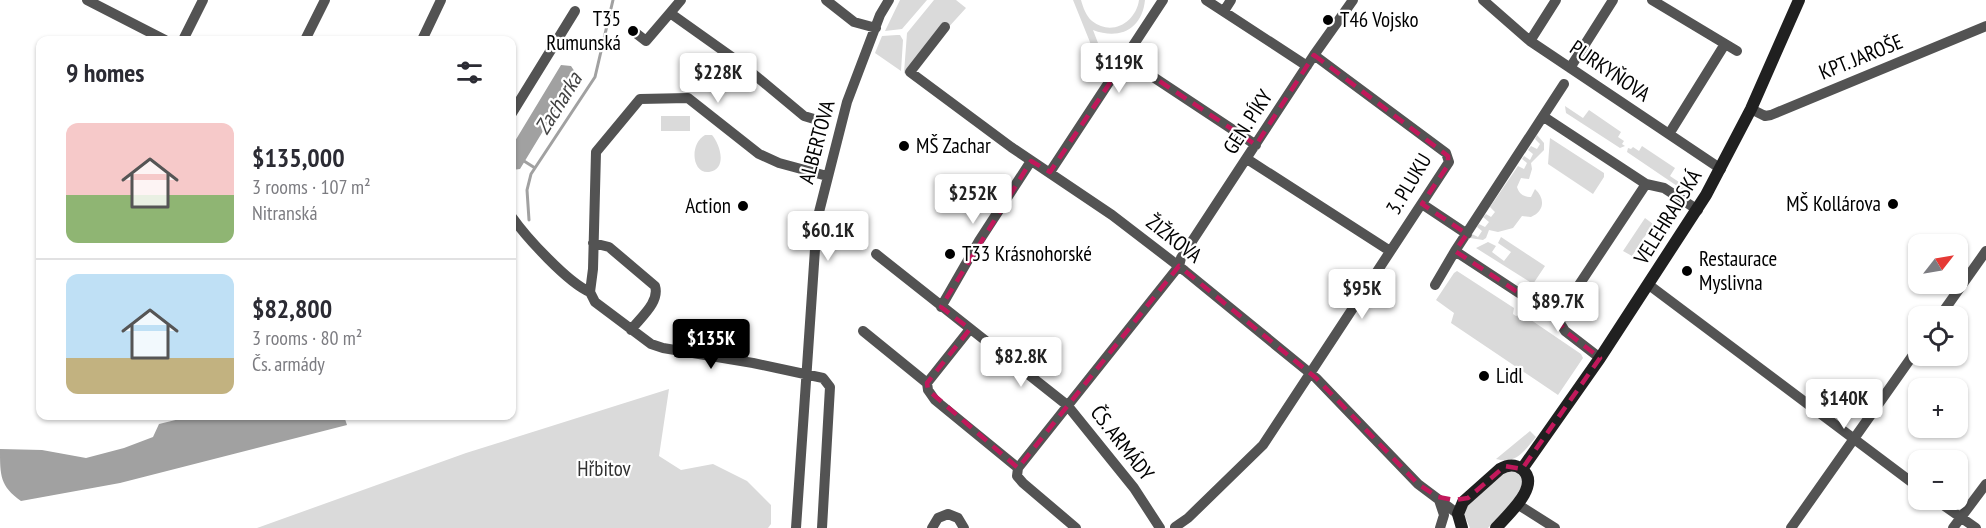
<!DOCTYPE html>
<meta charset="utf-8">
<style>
:root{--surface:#fff;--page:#f7f7f7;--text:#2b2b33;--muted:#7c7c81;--line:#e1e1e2;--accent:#000}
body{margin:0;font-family:"PT Sans Narrow",sans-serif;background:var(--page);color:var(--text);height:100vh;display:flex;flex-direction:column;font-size:22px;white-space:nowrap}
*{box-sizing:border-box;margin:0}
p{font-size:20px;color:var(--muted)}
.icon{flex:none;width:33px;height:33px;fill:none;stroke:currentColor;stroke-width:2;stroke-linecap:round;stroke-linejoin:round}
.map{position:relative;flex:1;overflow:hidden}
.details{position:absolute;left:36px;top:36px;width:480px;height:384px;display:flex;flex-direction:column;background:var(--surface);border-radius:12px;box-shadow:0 2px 4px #0004}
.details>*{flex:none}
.needle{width:39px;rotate:59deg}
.buttons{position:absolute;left:1908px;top:234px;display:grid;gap:12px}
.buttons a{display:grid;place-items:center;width:60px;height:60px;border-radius:12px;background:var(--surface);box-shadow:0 2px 4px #0004;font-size:30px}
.price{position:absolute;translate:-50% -51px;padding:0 14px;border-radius:6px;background:#fff;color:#222;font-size:20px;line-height:39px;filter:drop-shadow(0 2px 3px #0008)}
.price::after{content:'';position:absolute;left:50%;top:36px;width:18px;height:14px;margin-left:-9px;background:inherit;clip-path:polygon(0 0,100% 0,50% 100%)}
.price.on{background:var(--accent);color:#fff}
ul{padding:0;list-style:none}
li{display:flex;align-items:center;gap:18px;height:150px;padding:0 30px}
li+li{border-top:2px solid var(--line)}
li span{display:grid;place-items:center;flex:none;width:168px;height:120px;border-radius:12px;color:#555}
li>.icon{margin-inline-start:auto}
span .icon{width:72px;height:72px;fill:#fffc;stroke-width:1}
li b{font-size:26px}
h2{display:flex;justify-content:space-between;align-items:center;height:72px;padding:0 30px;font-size:26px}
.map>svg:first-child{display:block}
.green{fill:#dadada}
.water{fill:#a1a1a1}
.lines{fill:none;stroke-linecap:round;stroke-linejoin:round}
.stream{stroke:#a1a1a1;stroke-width:3}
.street{stroke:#535353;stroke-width:10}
.secondary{stroke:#202020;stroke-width:12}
.marked{fill:none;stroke:#c2185b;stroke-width:4.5;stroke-dasharray:12 8;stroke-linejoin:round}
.poi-dot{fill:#000;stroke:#fff;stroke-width:2}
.labels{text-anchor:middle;stroke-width:4.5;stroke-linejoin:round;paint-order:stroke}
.poi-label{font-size:21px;fill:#000;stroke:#fff;text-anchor:start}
.street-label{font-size:21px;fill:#000;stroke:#fff}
.park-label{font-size:21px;fill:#313131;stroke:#fff}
.water-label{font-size:22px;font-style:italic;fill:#424242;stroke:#fff}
</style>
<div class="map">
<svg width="1986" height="528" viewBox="0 0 1986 528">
<rect width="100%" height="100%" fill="#fff"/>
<!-- green -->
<path class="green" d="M900,0h27l-25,29 -17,2z
M934,0h22l10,8 -60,66 -2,-1 3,-40z
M1073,0h8c2,7 5,16 11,21 20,16 44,1 47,-21h6c-3,30 -26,40 -52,30l15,39 -6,3z
M897,35h3l3,5 -2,31 -26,-18 7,-17z
M1565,106l18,12 6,-8 32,22 -3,5 6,4 -2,3 3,2 -5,2 -54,-35z
M661,116h29v15h-29z
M705,135h7c8,9 16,34 -3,37 -17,2 -20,-28 -4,-37z
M1537,135l7,8v7l-13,13 1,6 -3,10 -8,-1 -4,9c2,7 7,10 14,10l4,-8c10,9 10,22 -4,28l-9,-1 -9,12 -15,4 -9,-2 -3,8 -3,2 -13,-2 2,-4 6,3 4,-6 -5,-4 2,-3 6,3 4,-5 -6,-5 3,-3 5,3 4,-5 -5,-5 28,-41 6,3 3,-6 -5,-4 2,-3 6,4 3,-6 -5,-4 3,-4 6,3 3,-5 -5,-5z
M1550,138l54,35v4l-11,17 -45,-30z
M1642,146l33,22 -5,8 18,12 -5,2 -56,-38 1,-4 3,1 2,-2 6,4z
M1645,218l8,6 -21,32 -9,-5z
M1501,237l44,29 -12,18 -57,-36 12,-6 8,4 -4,6 12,9 7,-9 -13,-9z
M1457,271l57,37 -1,6 3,2 6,-2 59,40 2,4 -25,37 -107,-72 3,-10 -18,-13 18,-27z
M669,389l-10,67 22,14 32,-6 34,17 24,24v19l-3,4h-511l209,-75z
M1530,431l6,6c-11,13 -20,28 -40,22z
M1507,471c40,0 -9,47 -19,57h-18l-6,-14 4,-9z"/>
<!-- water -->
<path class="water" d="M561,65l10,1 6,9 -57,94 -8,1v-24z
M192,416h152l3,9 -227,58 -99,18c-21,-15 -21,-25 -21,-52l42,1 44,8 38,-10 29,-11 6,-13z"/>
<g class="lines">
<!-- stream -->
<path class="stream" d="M524,161l11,7
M529,220l-2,-30 4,-16 64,-97 18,-77"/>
<!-- street -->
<path class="street" d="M87,0l78,40
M681,0l-11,13 69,49 65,54 10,3
M826,0l28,22 22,6
M1206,0l101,66
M1483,0l47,41 191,128
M1652,0l85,51
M1224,11l7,-11
M945,27l-35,45 101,75 101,68 73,56 131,107 102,106 40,30
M637,34l9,7 24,-28
M183,40l20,-40
M305,40l20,-40
M422,40l19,-40
M1530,41l26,-41
M1126,59l130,86
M1570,68l43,-68
M1564,84l-109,167 102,67 89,-134
M1751,109l14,7 6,-1 215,-89
M512,113l63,-102
M1544,117l102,67 18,4 34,22
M1669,134l56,-90
M1247,159l143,92
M1050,172l113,-172
M1422,204l45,30
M512,217c14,20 56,66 78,75
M593,243l16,4 46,39c5,16 -14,31 -24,44
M876,254l191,151 67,83 26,40
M1435,285l20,-34
M1649,285l269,202
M941,307l38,-66 52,-80
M1940,316l46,-65
M1557,318l8,13 35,27
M863,331l64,52 1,7 7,10 83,68 -1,8 6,7 53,45
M927,383l43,-54
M1018,468l161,-202 2,-8 133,-203 39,-55
M1439,500l5,15 -4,13
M1936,500l40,28
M1517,504l38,24
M1175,527l13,-9 75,-73 186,-283 -3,-9 -132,-98
M796,528l21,-308 30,-118 33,-87 9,-15
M822,528l8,-141 -7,-9 -70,-15 -90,-15 -12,-4 -56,-42 -5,-10 3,-23 3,-117 44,-53 48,-1 71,56 20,9 48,13
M932,528l6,-10 10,-4 10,4 6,10
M1791,528l127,-180
M1953,528l33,-44"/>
<!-- secondary -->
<path class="secondary" d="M1522,469l78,-111 106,-163 45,-86 48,-109
M1462,528l-4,-14 5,-12 37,-33c7,-4 15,-5 22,0 20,17 -15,46 -26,59"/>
</g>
<!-- marked area -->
<path class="marked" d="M1314,55l134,101v9l-26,39 45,30 -12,17 102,67 8,13 35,27 -78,111 -17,-3 -37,32 -14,2 -16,-3 -20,-13 -102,-106 -137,-112 -161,202 -90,-78 -1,-7 43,-54 -29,-22 90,-146 19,11 76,-113 130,86z"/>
<!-- markers -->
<g class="poi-dot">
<circle cx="1328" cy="20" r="6"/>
<circle cx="633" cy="31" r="6"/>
<circle cx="904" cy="146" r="6"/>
<circle cx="1893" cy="204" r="6"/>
<circle cx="743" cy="206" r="6"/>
<circle cx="950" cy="254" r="6"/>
<circle cx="1687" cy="271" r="6"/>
<circle cx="1484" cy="376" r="6"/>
</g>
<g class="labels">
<!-- poi labels -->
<g class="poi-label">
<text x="621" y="26" text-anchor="end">T35<tspan x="621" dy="24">Rumunská</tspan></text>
<text x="1340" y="27">T46 Vojsko</text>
<text x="916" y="153">MŠ Zachar</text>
<text x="1881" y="211" text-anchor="end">MŠ Kollárova</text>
<text x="731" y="213" text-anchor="end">Action</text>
<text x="962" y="261">T33 Krásnohorské</text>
<text x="1699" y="266">Restaurace<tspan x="1699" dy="24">Myslivna</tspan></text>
<text x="1496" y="383">Lidl</text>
</g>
<!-- street labels -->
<g class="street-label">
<text transform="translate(1861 57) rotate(-22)" y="7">KPT. JAROŠE</text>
<text transform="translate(1610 71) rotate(34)" y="7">PURKYŇOVA</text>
<text transform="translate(1248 122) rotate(-57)" y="7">GEN. PÍKY</text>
<text transform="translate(817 142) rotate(-75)" y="7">ALBERTOVA</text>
<text transform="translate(1409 184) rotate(-59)" y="7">3. PLUKU</text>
<text transform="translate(1668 217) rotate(-58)" y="7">VELEHRADSKÁ</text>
<text transform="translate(1174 239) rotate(38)" y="7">ŽIŽKOVA</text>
<text transform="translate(1122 443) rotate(52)" y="7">ČS. ARMÁDY</text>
</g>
<!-- park labels -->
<g class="park-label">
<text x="604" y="476">Hřbitov</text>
</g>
<!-- water labels -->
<g class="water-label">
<text transform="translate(558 103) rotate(-58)" y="8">Zacharka</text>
</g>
</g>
</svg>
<div class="buttons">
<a><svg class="needle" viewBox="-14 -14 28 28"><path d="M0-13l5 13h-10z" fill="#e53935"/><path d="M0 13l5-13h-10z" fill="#7c7c81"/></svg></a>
<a><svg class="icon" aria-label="locate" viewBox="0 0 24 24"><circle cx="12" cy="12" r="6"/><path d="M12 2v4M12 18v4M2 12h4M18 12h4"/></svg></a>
<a>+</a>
<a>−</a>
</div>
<b class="price" style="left:1119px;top:94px">$119K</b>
<b class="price" style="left:718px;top:104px">$228K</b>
<b class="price" style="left:973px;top:225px">$252K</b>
<b class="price" style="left:828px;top:262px">$60.1K</b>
<b class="price" style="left:1362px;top:320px">$95K</b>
<b class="price" style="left:1558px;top:333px">$89.7K</b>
<b class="price on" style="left:711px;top:370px">$135K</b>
<b class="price" style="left:1021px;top:388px">$82.8K</b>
<b class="price" style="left:1844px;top:430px">$140K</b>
<section class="details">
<h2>9 homes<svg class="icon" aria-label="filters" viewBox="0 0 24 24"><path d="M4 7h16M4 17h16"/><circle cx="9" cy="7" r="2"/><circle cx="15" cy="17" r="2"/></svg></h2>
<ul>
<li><span style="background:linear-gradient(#f6c9c9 60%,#8fb573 0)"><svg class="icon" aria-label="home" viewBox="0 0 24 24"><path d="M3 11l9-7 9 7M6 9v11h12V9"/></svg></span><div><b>$135,000</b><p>3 rooms · 107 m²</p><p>Nitranská</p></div></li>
<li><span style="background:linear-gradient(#bfe0f5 70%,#c2b280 0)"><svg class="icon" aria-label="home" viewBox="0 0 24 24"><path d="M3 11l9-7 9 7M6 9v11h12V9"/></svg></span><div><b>$82,800</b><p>3 rooms · 80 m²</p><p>Čs. armády</p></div></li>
</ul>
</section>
</div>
